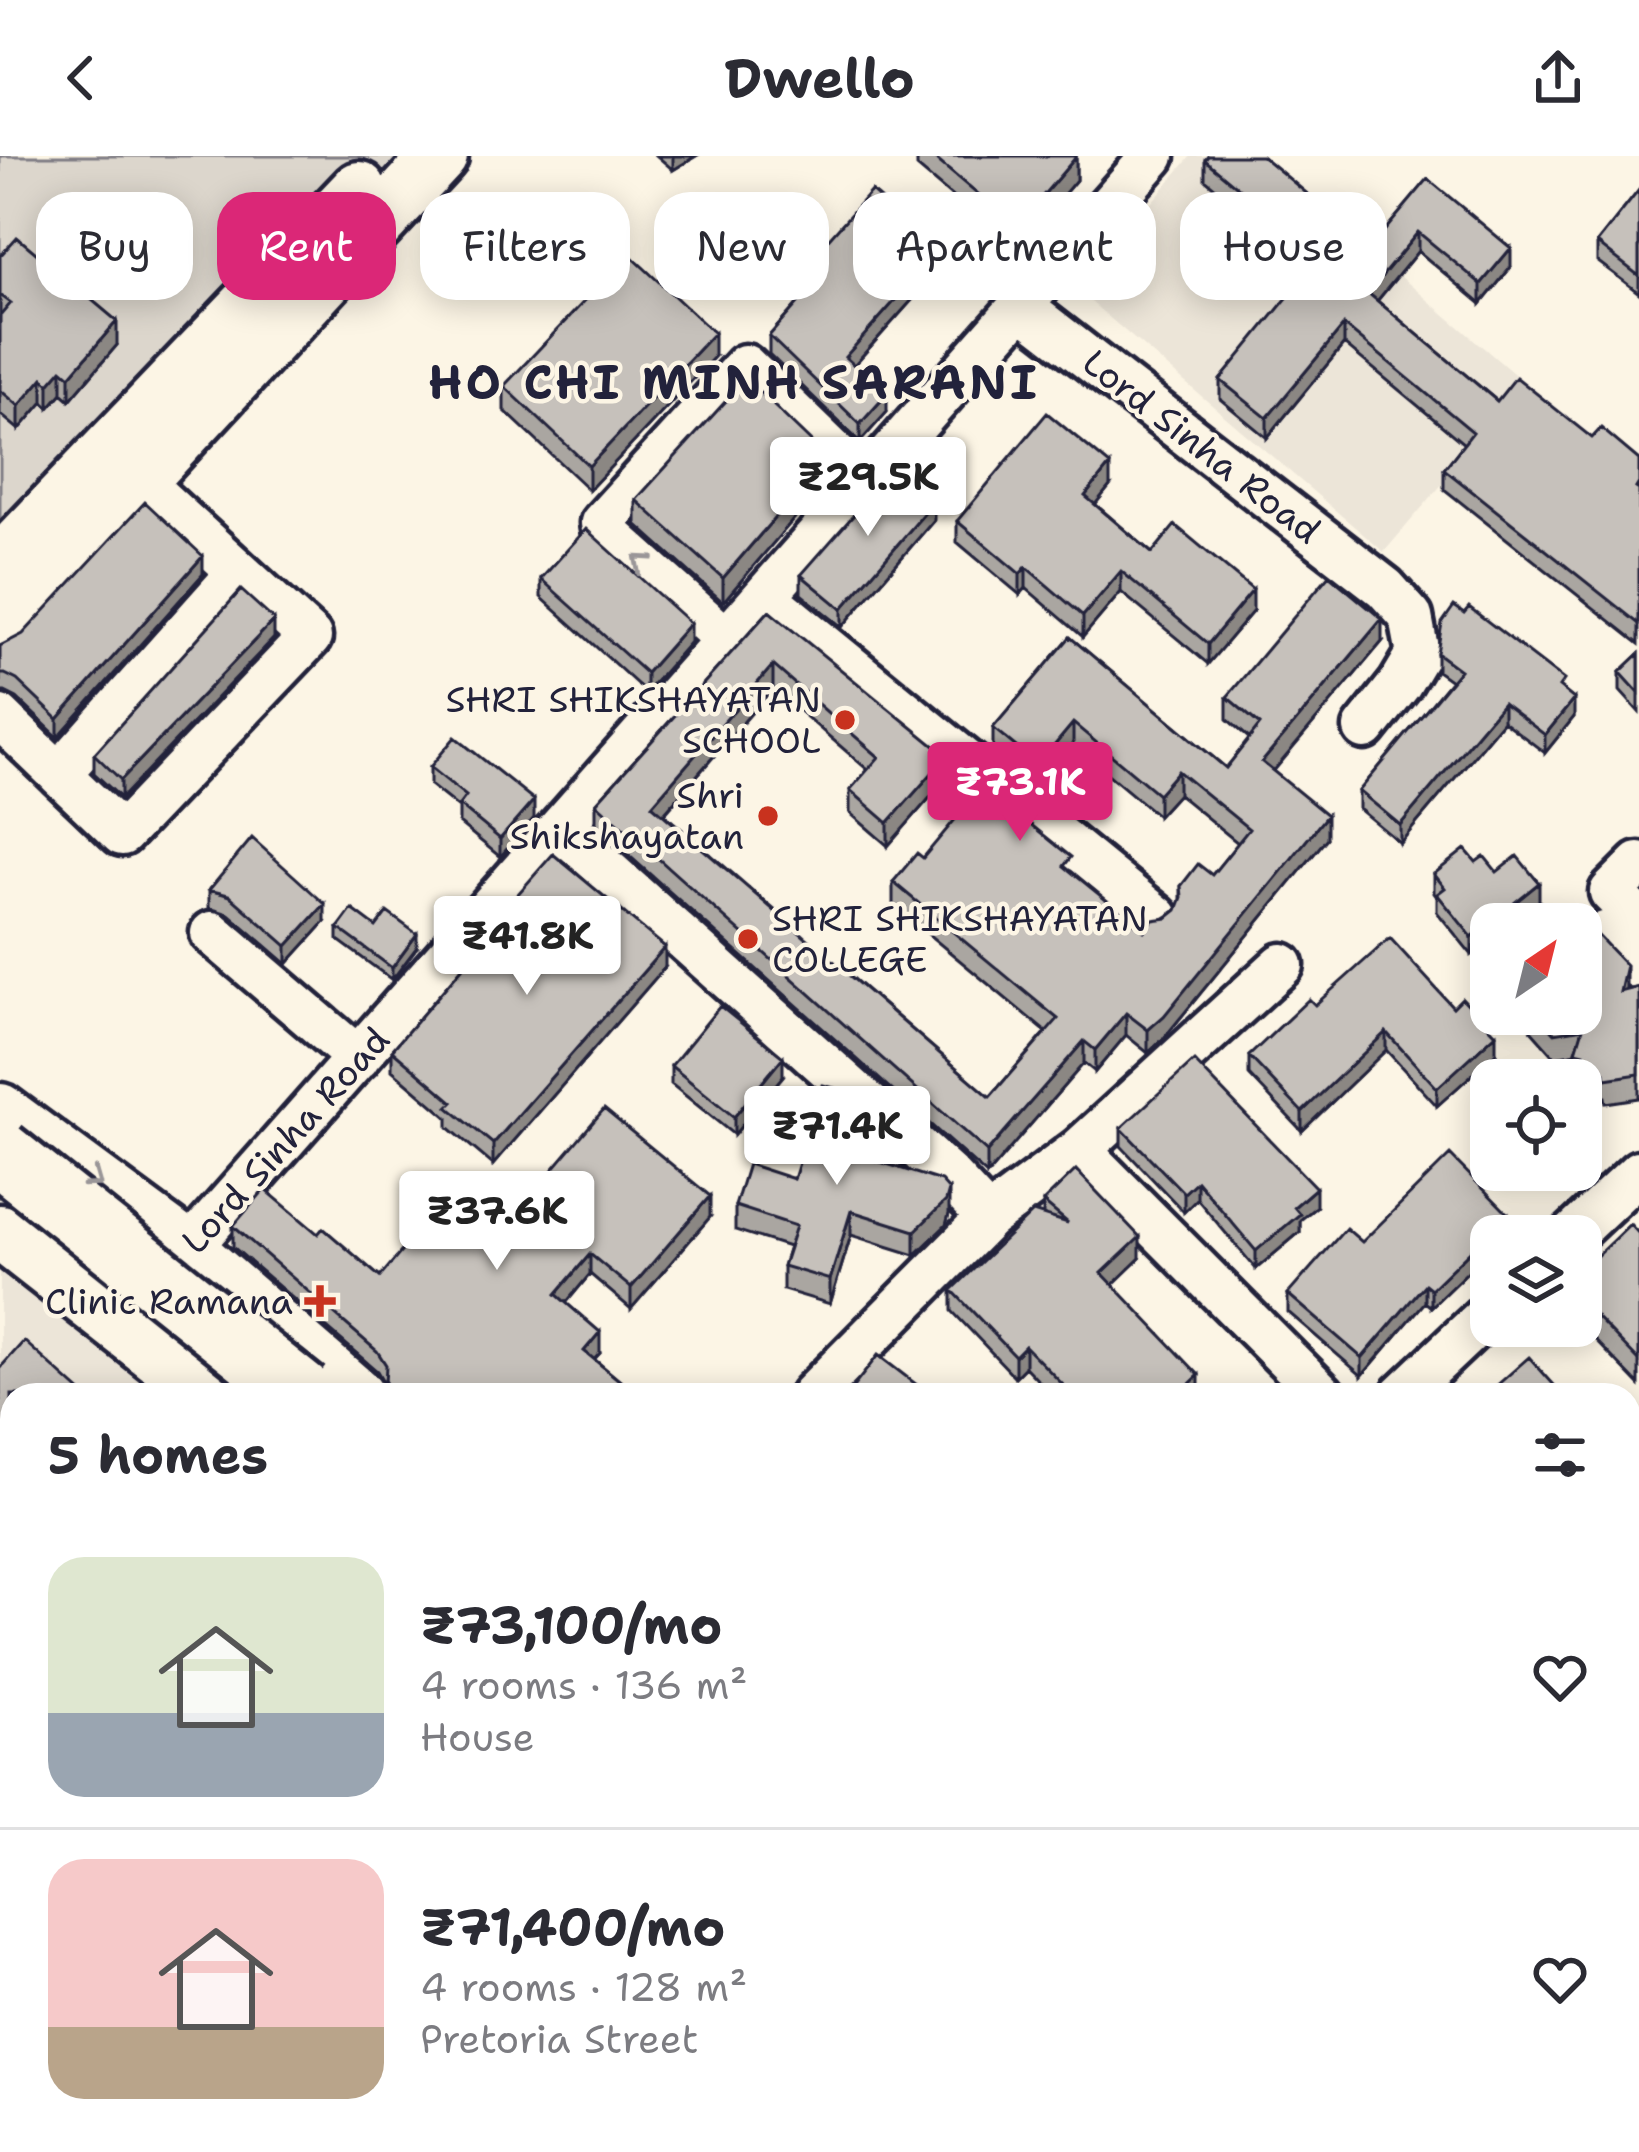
<!DOCTYPE html>
<meta charset="utf-8">
<style>
:root{--surface:#fff;--page:#f7f7f7;--text:#2b2b33;--muted:#7c7c81;--line:#e1e1e2;--accent:#db2777}
body{margin:0;font-family:"Shantell Sans",sans-serif;background:var(--page);color:var(--text);height:100vh;display:flex;flex-direction:column;font-size:45px;white-space:nowrap}
*{box-sizing:border-box;margin:0}
p{font-size:39px;color:var(--muted)}
.icon{flex:none;width:66px;height:66px;fill:none;stroke:currentColor;stroke-width:2;stroke-linecap:round;stroke-linejoin:round}
.map{position:relative;flex:1;overflow:hidden}
.drawer{position:absolute;left:0px;top:1227px;width:1641px;height:771px;display:flex;flex-direction:column;background:var(--surface);border-radius:36px 36px 0 0;box-shadow:0 6px 30px #0003}
.drawer>*{flex:none}
.hud{position:absolute;left:36px;top:36px;width:1569px;height:108px;display:flex;gap:24px}
.needle{width:78px;rotate:35deg}
.tools{position:absolute;left:1470px;top:747px;display:grid;gap:24px}
.tools a{display:grid;place-items:center;width:132px;height:132px;border-radius:24px;background:var(--surface);box-shadow:0 6px 30px #0003;font-size:60px}
.price{position:absolute;translate:-50% -102px;padding:0 27px;border-radius:12px;background:#fff;color:#222;font-size:39px;line-height:78px;filter:drop-shadow(0 3px 6px #0008)}
.price::after{content:'';position:absolute;left:50%;top:72px;width:36px;height:27px;margin-left:-18px;background:inherit;clip-path:polygon(0 0,100% 0,50% 100%)}
.price.selected{background:var(--accent);color:#fff}
ul{padding:0;list-style:none}
li{display:flex;align-items:center;gap:36px;height:300px;padding:0 48px}
li+li{border-top:3px solid var(--line)}
li span{display:grid;place-items:center;flex:none;width:336px;height:240px;border-radius:36px;color:#555}
li>.icon{margin-inline-start:auto}
span .icon{width:144px;height:144px;fill:#fffc;stroke-width:1}
li b{font-size:51px}
h2{display:flex;justify-content:space-between;align-items:center;height:144px;padding:0 48px;font-size:51px}
.pill{padding:0 42px;border-radius:36px;background:var(--surface);box-shadow:0 6px 30px #0003;font-size:42px;line-height:108px}
.pill.selected{background:var(--accent);color:#fff}
header{display:flex;justify-content:space-between;align-items:center;height:156px;padding:0 48px;background:var(--surface);font-size:54px;font-weight:700}
.map>svg:first-child{display:block}
.built{fill:#ece5d8}
.green{fill:#dcd6cc;stroke:#7f7c84;stroke-width:3}
.lines{fill:none;stroke-linecap:round;stroke-linejoin:round}
.minor-casing{stroke:#22223b;stroke-width:51}
.major-casing{stroke:#22223b;stroke-width:63}
.highway-casing{stroke:#22223b;stroke-width:72}
.minor{stroke:#fcf5e5;stroke-width:42}
.major{stroke:#fcf5e5;stroke-width:54}
.highway{stroke:#fcf5e5;stroke-width:63}
.highway-bridge-casing{stroke:#22223b;stroke-width:72;stroke-linecap:butt}
.highway-bridge{stroke:#fcf5e5;stroke-width:63}
.wall{fill:#aaa6a1;stroke:#22223b;stroke-width:3}
.shaded-wall{fill:#8b8783;stroke:#22223b;stroke-width:3}
.building{fill:#c6c1bb;stroke:#22223b;stroke-width:3}
.oneway{stroke:#9a9698}
.poi-dot{fill:#c8321e;stroke:#fcf5e5;stroke-width:4.5}
.labels{text-anchor:middle;stroke-width:9;stroke-linejoin:round;paint-order:stroke}
.street-label{font-size:36px;fill:#22223b;stroke:#fcf5e5}
.poi-label{font-size:36px;fill:#22223b;stroke:#fcf5e5;text-anchor:end}
.district-label{font-size:48px;font-weight:bold;letter-spacing:3px;fill:#22223b;stroke:#fcf5e5}
</style>
<header><svg class="icon" aria-label="back" viewBox="0 0 24 24"><path d="M15 5l-7 7 7 7"/></svg>Dwello<svg class="icon" aria-label="share" viewBox="0 0 24 24"><path d="M12 15V3M7 8l5-5 5 5M5 13v7h14v-7"/></svg></header>
<div class="map">
<svg width="1639" height="1996" viewBox="0 0 1639 1996">
<rect width="100%" height="100%" fill="#fcf5e5"/>
<filter id="ink" filterUnits="userSpaceOnUse"><feTurbulence type="fractalNoise" baseFrequency=".00833" numOctaves="2"/><feDisplacementMap in="SourceGraphic" scale="24" xChannelSelector="R" yChannelSelector="G"/><feConvolveMatrix kernelMatrix="1 2 1 2 8 2 1 2 1" color-interpolation-filters="sRGB"/></filter>
<g filter="url(#ink)">
<!-- built -->
<path class="built" d="M1191,0h69l267,229 -143,167 -307,-262z
M0,1090l190,149h-178l1,747 -5,5 -8,-8z"/>
<!-- green -->
<path class="green" d="M0,0h414l-414,438z"/>
<g class="lines">
<defs>
<path id="minor" d="M1019,149l366,283 26,29 7,37 -18,30 -35,44
M766,442l391,319
M728,485l-125,-112 -1,-6 143,-157 120,116
M0,561l59,57 180,-202 -100,-92
M59,618l63,60 188,-197 -71,-65
M561,673l388,347 39,42
M1639,708l-28,28 28,28
M212,777l146,125
M1605,777l34,35
M1079,994l244,245
M1571,1080l68,-64
M169,1115l984,-1115
M812,1239l176,-177 91,-68 203,-185
M1402,1239l89,-84
M88,1986l11,10
M23,1996l9,-10
M342,1996l9,-10
M753,1996l8,-10"/>
<path id="major" d="M0,408l359,-375
M0,475l440,-475
M0,955l187,138 169,146
M0,1076l208,163
M1629,1568l10,-9
M1164,1986l12,10
M1310,1986l12,10"/>
<path id="highway" d="M1203,1986l12,10
M1266,1986l12,10"/>
</defs>
<!-- minor casing -->
<use href="#minor" class="minor-casing"/>
<!-- major casing -->
<use href="#major" class="major-casing"/>
<!-- highway casing -->
<use href="#highway" class="highway-casing"/>
<!-- minor -->
<use href="#minor" class="minor"/>
<!-- major -->
<use href="#major" class="major"/>
<!-- highway -->
<use href="#highway" class="highway"/>
<defs>
<path id="highway-bridge" d="M0,997l303,242"/>
</defs>
<!-- highway-bridge casing -->
<use href="#highway-bridge" class="highway-bridge-casing"/>
<!-- highway-bridge -->
<use href="#highway-bridge" class="highway-bridge"/>
</g>
<!-- wall -->
<path class="wall" d="M657,0h39l-23,14z
M917,0h159v24l-60,71 -99,-84z
M1205,4l166,87 57,-68 83,88 -30,37 -63,-53 -41,50 120,100 95,37 47,22v184l-195,-155v-20l20,-25 -120,-100 -77,94 -47,-39v-19l95,-109 -110,-92z
M1639,34v103l-42,-32v-18z
M0,100l117,89 -47,55 -8,-7 -13,15 -6,-6 -24,28 -19,-16z
M939,114l-85,95 33,47 -27,30 -91,-88v-18l37,-42 -6,-5v-18z
M714,201l-125,133 -85,-80v-24z
M827,324l-104,122 -87,-78v-24z
M1110,330l-15,18 57,49 101,58 -45,53 -87,-72 -38,45 -57,-49 -6,7 -63,-53v-21z
M934,364l-92,107 -41,-33v-19z
M203,418l-145,163 -41,-39 -12,-6h-5v-46z
M541,423l149,63 -44,50 -105,-95z
M769,455l178,167 -59,68 -38,-33v-23l18,-20 -95,-82 -109,126 326,283 56,-65 -153,-127v-23l30,-24 148,13 73,60 33,-21 4,-9v-15l31,-11 26,-32 -60,-49 -20,22 -85,-71 -35,42 -45,-36v-23l77,-91 156,131 24,-29 -23,-20v-22l155,-55 -109,129 54,67 -163,200 -16,15 -22,-18 -31,37 -11,-9 -97,112 -391,-349v-23z
M274,482l-153,160 -27,-25v-19z
M1437,497l127,38 10,26 -29,36 -42,-32 -103,122 -41,-34v-18l92,-110 -14,-10z
M1639,498v58l-19,-21v-19z
M430,611l104,51 -34,39 -41,-34v-15l-29,-23z
M1476,706l21,10 42,29 -48,23v16l-19,15 -35,-43v-15l-3,-4v-19z
M209,734l116,32 -38,42 -58,-50 -20,-6z
M376,771l41,20 -25,33 -54,-40v-12z
M487,773l178,38 -172,198 -45,-38v-9l-56,-48v-20l95,-111z
M1639,831v111l-33,5 -1,-6h-14l-7,-9v-11l-8,-2v-22l-21,4 -25,-28 -3,-15h54l45,-23z
M1315,849l181,48 -59,53 -51,-56 -84,81 -53,-56v-19z
M671,910l112,10 -49,59 -63,-51z
M1121,972l195,79 -16,13v12l-44,37 -59,-70 -13,13 -63,-66z
M870,984l-5,17 84,57 -3,11 -31,30 -64,-20 -21,69 -47,-14v-24l6,-19 -54,-17v-24z
M1043,1046l97,56 -28,26 87,111h-147l-27,-28 -10,10 -63,-66v-21l91,-75z
M710,1061l-79,92 -41,-35 -24,29 34,50 -6,6 43,36h-252v-10l-8,-14 -144,-124v-21l85,8 62,43 124,-50z
M1508,1076l-17,4v13l-60,58 -6,-5 -63,74 -74,-64v-18l74,-52z
M1639,1078v151l-58,-60v-54z
M0,1212l12,27v81l-12,-11z
M1639,1272v35l-5,-6v-24z
M120,1986h192l-9,10h-177z
M588,1986h58l-8,10h-38z
M1350,1986h118l13,10h-118z
M1512,1986h114l10,10h-112z"/>
<!-- shaded-wall -->
<path class="shaded-wall" d="M673,0h23l-23,14z
M1076,1v23l-60,71v-24z
M1418,76v19l-50,61v-19z
M1511,92v19l-30,37v-20z
M939,95v19l-94,105v-18z
M117,165v24l-47,55v-24z
M1344,169v19l-77,94v-20z
M714,177v24l-125,133v-24z
M62,213v24l-13,15v-24z
M43,222v24l-24,28v-24z
M887,238v18l-27,30v-18z
M827,301v23l-104,122v-24z
M1110,309v21l-25,31v-21z
M934,346v18l-92,107v-18z
M203,400v18l-145,163v-18z
M1026,411v21l-6,7v-21z
M1121,415v21l-38,45v-21z
M1253,434v21l-45,53v-20z
M1382,463v23l-120,143v-23z
M274,464v18l-153,160v-18z
M690,467v19l-44,50v-19z
M773,509v23l-121,139v-22z
M1574,543v18l-29,36v-18z
M1503,547v18l-103,122v-18z
M1073,567v22l-35,42v-22z
M947,600v22l-59,68v-23z
M1178,615v23l-20,22v-22z
M534,644v18l-34,39v-18z
M1327,659v23l-163,200 -16,15v-23z
M1539,727v18l-28,23h-20v16l-19,15v-18z
M325,748v18l-38,42v-18z
M417,778v13l-25,33v-12z
M665,791v20l-172,198v-21z
M1626,809v24l-6,27v-24z
M1126,857v22l-31,37v-22z
M1386,876v18l-84,81v-19z
M1496,878v19l-59,53v-18z
M1084,885v22l-97,112v-23z
M783,901v19l-49,59v-18z
M870,960v24l-12,39v-24z
M1197,1025v18l-13,13v-19z
M1316,1032v19l-16,13v12l-44,37v-18l38,-44z
M949,1034v24l-3,11 -31,30v-24z
M710,1040v21l-79,92v-21z
M851,1055v24l-21,69v-24z
M1508,1058v18l-4,4h-13v13l-60,58v-18z
M1140,1081v21l-38,37v-22z
M590,1098v20l-34,41v-21z
M1425,1128v18l-63,74v-18z
M600,1176v21l-16,18v-20z
M1025,1190v21l-10,10v-21z
M1199,1219v20h-21z
M12,1368v23l-12,13v-22z
M1639,1824v23l-10,9v-24z
M12,1889v24l-12,12v-24z
M1639,1931v20l-10,8v-20z
M280,1986h7v10h-16z
M295,1986h17l-9,10h-8z
M636,1986h10l-8,10h-10z"/>
<!-- building -->
<path class="building" d="M932,0h144v1l-60,70z
M1208,0h54l109,91 57,-68 83,69 -30,36 -63,-52 -50,61 129,108 19,-24 76,61 9,-10 38,32v23l-3,5 3,2v134l-195,-155 29,-37 -129,-107 -77,93 -47,-38 71,-87 3,3 30,-37 -119,-99z
M1639,34v86l-42,-33z
M871,35l68,60 -94,106 42,37 -27,30 -91,-88 46,-52 -15,-13z
M17,81l100,84 -47,55 -8,-7 -13,15 -6,-6 -24,28 -19,-16v-74l11,-13 -11,-8v-39z
M629,98l85,79 -125,133 -85,-80z
M746,223l81,78 -104,121 -87,-78z
M1047,257l63,52 -25,31 67,57 23,-28 78,65 -45,54 -87,-73 -38,45 -57,-49 -6,7 -63,-53z
M895,312l39,34 -92,107 -41,-34z
M145,346l58,54 -145,163 -41,-39 -12,-6h-5v-28l23,-12z
M586,373l104,94 -44,50 -105,-94z
M1329,419l53,44 -120,143 65,53 -163,201 -16,14 -22,-17 -31,37 -11,-9 -97,111 -391,-349 173,-192 178,145 -59,67 -38,-33 29,-33 -106,-92 -121,140 338,292 68,-78 -165,-137 24,-29 6,5 60,-72 88,71 -7,9 80,65 9,-11 14,-2 10,-8 5,-13 -1,-11 17,-22 14,11 37,-46 -71,-58 -20,23 -85,-71 -35,42 -45,-37 77,-91 156,131 34,-43 -33,-28z
M241,434l33,30 -153,160 -27,-26z
M1454,450l10,7 5,-6 95,73 -5,7 15,12 -29,36 -42,-32 -103,122 -41,-34 101,-121 -23,-17 5,-30z
M1639,498v39l-19,-21z
M455,581l79,63 -34,39 -41,-34 7,-9 -36,-29z
M252,682l73,66 -38,42 -58,-51 -20,-5z
M1465,693l11,13 8,-6 13,16 20,-16 22,27 -67,54 -35,-43 8,-6 -11,-14z
M553,698l112,93 -172,197 -45,-37 5,-5 -61,-52 100,-117 -5,-4z
M352,753l24,18 11,-15 30,22 -25,34 -54,-40z
M1581,762l45,47 -6,27 19,-5v87l-33,5 -1,-6h-14l-7,-9v-11l-8,-2 7,-23 -28,5 -18,-19h44v-90h-38v-5z
M1390,782l63,69 9,-9 34,36 -59,54 -51,-56 -84,80 -53,-56 60,-57 6,6z
M720,850l63,51 -49,60 -63,-51z
M1194,905l122,127 -22,19 6,7 -44,37 -59,-70 -13,12 -63,-65z
M823,929l19,5 28,26 -12,39 83,26 8,9 -3,11 -31,30 -64,-20 -21,69 -47,-14 13,-40 -61,-20 13,-42 46,15z
M604,953l106,87 -79,92 -41,-34 -34,40 44,38 -16,19 53,44h-239l-13,-11 1,-19 -9,-14 -144,-125 32,-37 53,45 5,-6 57,49 76,-91 48,41z
M1450,999l58,59 -77,75 -6,-5 -63,74 -74,-64 58,-66 16,14z
M1076,1014l64,67 -38,36 97,102 -21,20h-105l-48,-49 -10,10 -63,-66 81,-78 35,11 -25,-21z
M1630,1068l9,10v127l-58,-60v-30z
M24,1185l60,54h-72v63l-12,-11v-79z
M878,1199l52,40h-83z
M1529,1201l34,38h-77z
M1283,1232l7,7h-15z
M0,1350l12,10v8l-12,14z
M1629,1745l10,12v67l-10,8z
M0,1827l12,11v51l-12,12z
M1639,1889v42l-10,8v-41z
M137,1986h143l-9,10h-123z
M603,1986h33l-8,10h-12z
M825,1986h53l2,2 1,-2h30l14,10h-109z
M1373,1986h95l13,10h-95z
M1536,1986h90l10,10h-88z"/>
<!-- one-way arrows -->
<defs><path id="oneway-chevron" d="M-2-3.5L2.5 0L-2 3.5" fill="none" stroke-width="1.6" stroke-linecap="round" stroke-linejoin="round" transform="scale(3)"/></defs>
<g class="oneway">
<use href="#oneway-chevron" transform="translate(641 406) rotate(-139)"/>
<use href="#oneway-chevron" transform="translate(94 1024) rotate(36)"/>
</g>
</g>
<!-- markers -->
<g class="poi-dot">
<circle cx="845" cy="564" r="12"/>
<circle cx="768" cy="660" r="12"/>
<circle cx="748" cy="783" r="12"/>
<path d="M314 1127h12v12h12v12h-12v12h-12v-12h-12v-12h12z"/>
</g>
<g class="labels">
<!-- street labels -->
<g class="street-label">
<text transform="translate(1202 290) rotate(38)" y="13">Lord Sinha Road</text>
<text transform="translate(285 984) rotate(-48)" y="13">Lord Sinha Road</text>
</g>
<!-- poi labels -->
<g class="poi-label">
<text x="821" y="556">SHRI SHIKSHAYATAN<tspan x="821" dy="41">SCHOOL</tspan></text>
<text x="744" y="652">Shri<tspan x="744" dy="41">Shikshayatan</tspan></text>
<text x="772" y="775" text-anchor="start">SHRI SHIKSHAYATAN<tspan x="772" dy="41">COLLEGE</tspan></text>
<text x="293" y="1158">Clinic Ramana</text>
</g>
<!-- district labels -->
<g class="district-label">
<text x="734" y="243">HO CHI MINH SARANI</text>
</g>
</g>
</svg>
<div class="tools">
<a><svg class="needle" viewBox="-14 -14 28 28"><path d="M0-13l5 13h-10z" fill="#e53935"/><path d="M0 13l5-13h-10z" fill="#7c7c81"/></svg></a>
<a><svg class="icon" aria-label="locate" viewBox="0 0 24 24"><circle cx="12" cy="12" r="6"/><path d="M12 2v4M12 18v4M2 12h4M18 12h4"/></svg></a>
<a><svg class="icon" aria-label="layers" viewBox="0 0 24 24"><path d="M12 4l9 5-9 5-9-5zM3 14l9 5 9-5"/></svg></a>
</div>
<b class="price" style="left:868px;top:383px">₹29.5K</b>
<b class="price selected" style="left:1020px;top:688px">₹73.1K</b>
<b class="price" style="left:527px;top:842px">₹41.8K</b>
<b class="price" style="left:837px;top:1032px">₹71.4K</b>
<b class="price" style="left:497px;top:1117px">₹37.6K</b>
<div class="hud">
<a class="pill">Buy</a>
<a class="pill selected">Rent</a>
<a class="pill">Filters</a>
<a class="pill">New</a>
<a class="pill">Apartment</a>
<a class="pill">House</a>
</div>
<section class="drawer">
<h2>5 homes<svg class="icon" aria-label="filters" viewBox="0 0 24 24"><path d="M4 7h16M4 17h16"/><circle cx="9" cy="7" r="2"/><circle cx="15" cy="17" r="2"/></svg></h2>
<ul>
<li><span style="background:linear-gradient(#dfe7d0 65%,#9aa5b1 0)"><svg class="icon" aria-label="home" viewBox="0 0 24 24"><path d="M3 11l9-7 9 7M6 9v11h12V9"/></svg></span><div><b>₹73,100/mo</b><p>4 rooms · 136 m²</p><p>House</p></div><svg class="icon" aria-label="heart" viewBox="0 0 24 24"><path d="M12 20l-8-8c-3-5 5-10 8-4 3-6 11-1 8 4z"/></svg></li>
<li><span style="background:linear-gradient(#f6c9c9 70%,#b9a48a 0)"><svg class="icon" aria-label="home" viewBox="0 0 24 24"><path d="M3 11l9-7 9 7M6 9v11h12V9"/></svg></span><div><b>₹71,400/mo</b><p>4 rooms · 128 m²</p><p>Pretoria Street</p></div><svg class="icon" aria-label="heart" viewBox="0 0 24 24"><path d="M12 20l-8-8c-3-5 5-10 8-4 3-6 11-1 8 4z"/></svg></li>
</ul>
</section>
</div>
